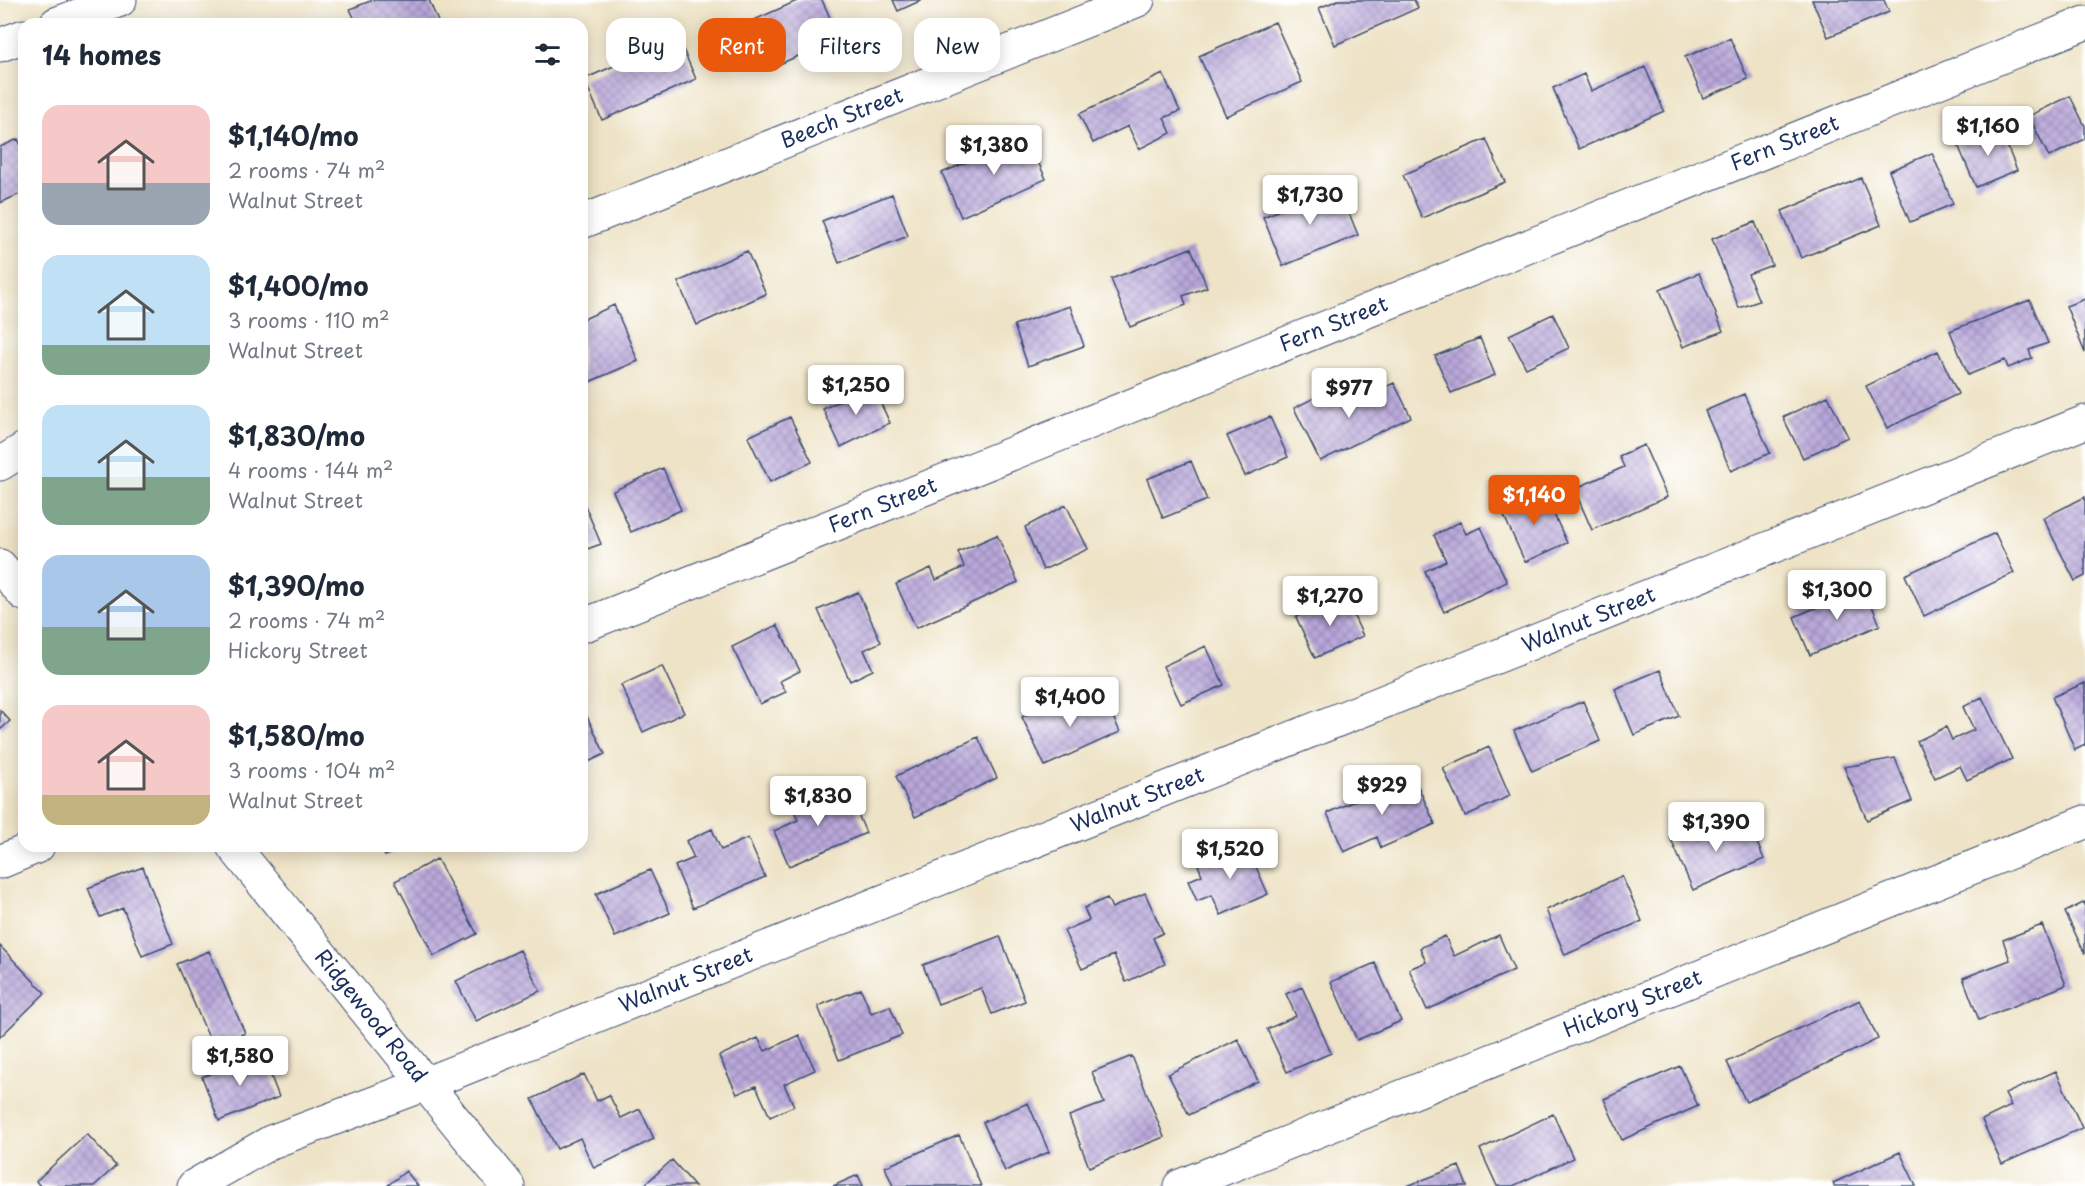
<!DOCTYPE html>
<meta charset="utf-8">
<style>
:root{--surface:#fff;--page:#f6f6f7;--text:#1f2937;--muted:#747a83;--accent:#ea580c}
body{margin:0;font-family:"Playpen Sans",sans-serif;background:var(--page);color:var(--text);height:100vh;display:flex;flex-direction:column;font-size:22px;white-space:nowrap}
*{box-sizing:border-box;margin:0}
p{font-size:20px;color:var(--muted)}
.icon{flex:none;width:33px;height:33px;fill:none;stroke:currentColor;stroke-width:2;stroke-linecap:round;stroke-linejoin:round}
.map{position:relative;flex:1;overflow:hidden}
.panel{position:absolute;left:18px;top:18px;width:570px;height:834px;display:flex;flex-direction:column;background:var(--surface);border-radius:18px;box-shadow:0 3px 15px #0003}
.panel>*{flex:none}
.top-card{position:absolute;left:606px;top:18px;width:570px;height:54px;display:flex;gap:12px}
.price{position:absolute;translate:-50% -51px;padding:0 14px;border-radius:6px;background:#fff;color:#222;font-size:20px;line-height:39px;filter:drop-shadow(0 2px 3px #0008)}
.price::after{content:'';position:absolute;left:50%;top:36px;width:18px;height:14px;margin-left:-9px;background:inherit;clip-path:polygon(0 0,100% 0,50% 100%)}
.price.on{background:var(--accent);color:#fff}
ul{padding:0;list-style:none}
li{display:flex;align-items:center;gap:18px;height:150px;padding:0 24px}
li span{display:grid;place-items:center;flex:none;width:168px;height:120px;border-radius:18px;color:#555}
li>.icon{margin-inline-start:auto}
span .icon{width:72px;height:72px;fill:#fffc;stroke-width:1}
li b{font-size:26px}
h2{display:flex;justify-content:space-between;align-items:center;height:72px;padding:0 24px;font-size:26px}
.chip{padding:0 21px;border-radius:18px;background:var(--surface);box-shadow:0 3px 15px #0003;font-size:21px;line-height:54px}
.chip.on{background:var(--accent);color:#fff}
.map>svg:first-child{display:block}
.building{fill:url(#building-cross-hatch)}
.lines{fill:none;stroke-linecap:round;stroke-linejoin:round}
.minor-casing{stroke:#3b4a6e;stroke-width:35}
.major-casing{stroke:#3b4a6e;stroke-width:35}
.minor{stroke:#fff;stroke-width:33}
.major{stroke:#fff;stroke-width:33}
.labels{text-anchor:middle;stroke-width:5;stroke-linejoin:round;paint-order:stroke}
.street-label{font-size:21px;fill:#1b2f5e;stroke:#fff}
</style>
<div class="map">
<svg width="2085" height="1186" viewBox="0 0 2085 1186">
<defs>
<pattern id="building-cross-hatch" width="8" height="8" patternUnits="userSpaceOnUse" patternTransform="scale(1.5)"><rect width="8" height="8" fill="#b9a8da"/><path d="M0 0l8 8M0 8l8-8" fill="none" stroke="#9689b4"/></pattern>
</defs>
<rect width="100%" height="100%" fill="#fff"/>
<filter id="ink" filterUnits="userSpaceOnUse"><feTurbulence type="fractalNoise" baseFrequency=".0167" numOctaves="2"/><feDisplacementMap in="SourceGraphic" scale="12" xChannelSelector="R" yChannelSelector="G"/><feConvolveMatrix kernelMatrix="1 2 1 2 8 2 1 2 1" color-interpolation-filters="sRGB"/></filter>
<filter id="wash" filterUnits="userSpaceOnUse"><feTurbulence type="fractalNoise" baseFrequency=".008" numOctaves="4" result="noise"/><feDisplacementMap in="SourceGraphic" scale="24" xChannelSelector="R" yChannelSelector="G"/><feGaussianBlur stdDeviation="1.35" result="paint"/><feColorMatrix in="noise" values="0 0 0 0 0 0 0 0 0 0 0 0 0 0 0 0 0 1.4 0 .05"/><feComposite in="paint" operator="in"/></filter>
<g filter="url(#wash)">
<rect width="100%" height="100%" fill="#eee3c6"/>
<g id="blocks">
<!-- building -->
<path class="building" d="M373,0h56l10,24h-82l-7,-15z
M799,0h23l17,38 -66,29 -21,-46z
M893,0h29l-24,11z
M1338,0h76l4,8 -83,37 -16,-37z
M1812,0h72l5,12 -61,25z
M1275,22l27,60 -76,34 -27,-60z
M678,38l18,41 -94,41 -18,-41z
M1730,38l18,41 -45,19 -18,-41z
M1645,67l19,44 -85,38 -26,-61 31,-14 7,17z
M1163,74l17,37 -16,7 7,15 -32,16 -11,-23 -35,17 -14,-29z
M2070,96l15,30v13l-36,18 -20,-41z
M1999,127l18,43 -41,17 -18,-42z
M1026,136l20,43 -85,38 -19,-44z
M18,139l6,13v40l-24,11v-56z
M1486,139l19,43 -83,36 -19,-43z
M1932,153l21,51 -43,18 -21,-51z
M1861,178l20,47 -80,33 -19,-47z
M1338,186l20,49 -75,31 -20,-49z
M892,194l16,42 -69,27 -17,-42z
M1755,222l17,43 -24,9 11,27 -20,7 -27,-69z
M1191,248l16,39 -24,9 3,9 -56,22 -19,-48z
M747,251l19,43 -69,31 -19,-43z
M1699,273l24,58 -40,16 -23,-57z
M2085,299v54l-19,-47z
M2030,300l18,43 -19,7 3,8 -24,10 -3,-8 -37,15 -18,-44z
M614,305l24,56 -56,24v-65z
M1070,306l14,40 -56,20 -14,-41z
M1553,314l16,34 -43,20 -17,-33z
M1480,338l15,37 -44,18 -16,-37z
M1938,351l20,43 -71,34 -21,-42z
M1394,383l17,34 -91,44 -26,-53 44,-22 9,19z
M872,385l18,38 -49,24 -18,-38z
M1744,394l26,59 -39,18 -26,-60z
M1828,396l20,41 -45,21 -20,-41z
M790,417l22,45 -42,20 -22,-45z
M1270,417l18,40 -43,19 -18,-40z
M1644,445l23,52 -75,33 -18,-41 50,-22 -5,-11z
M1191,461l16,39 -44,18 -16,-39z
M663,468l18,42 -50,22 -18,-41z
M1543,490l24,53 -42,19 -24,-53z
M2085,497v79l-10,5 -32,-63z
M584,503l17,41 -19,7v-47z
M1066,505l22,44 -45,21 -18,-43z
M1460,522l6,12 15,-7 26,55 -63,30 -19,-41 21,-10 -12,-26z
M1995,533l19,40 -90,43 -19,-41z
M997,535l21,47 -102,46 -20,-44 35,-16 5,12 28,-13 -6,-15z
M1864,587l16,38 -70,30 -16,-38z
M858,592l23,50 -17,8 9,20 -23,11 -32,-71z
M1344,595l19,41 -48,22 -19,-41z
M777,625l23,46 -20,10 6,11 -26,12 -28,-57z
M1206,646l18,39 -43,19 -18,-38z
M662,666l22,47 -41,19 -22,-47z
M1660,670l19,46 -45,19 -19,-46z
M2085,683v62l-10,5 -23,-53z
M1102,693l18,39 -75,34 -23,-49 32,-15 4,11z
M1982,697l30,62 -45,21 -7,-14 -25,12 -18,-37 29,-14 6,13 22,-10 -11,-23z
M1583,701l17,40 -68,30 -18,-40z
M582,706l23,48 -23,11z
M0,710l10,11 -10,9z
M978,737l19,41 -82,39 -19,-41z
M1489,747l21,49 -45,20 -22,-48z
M1895,758l17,43 -45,19 -23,-53z
M1413,775l22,49 -54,24 -4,-11 -33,15 -17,-39z
M816,789l11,16 23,-10 16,38 -77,33 -15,-35 24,-11 -8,-19z
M1747,819l17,40 -71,31 -23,-53 25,-11 5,13z
M712,829l9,21 27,-12 17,39 -72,31 -18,-42 19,-8 -8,-17z
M1246,844l22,50 -47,21 -9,-20 -15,6 -9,-20 14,-6 -4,-10z
M380,846h25l-20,10z
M437,859l40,75 -43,22 -39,-75z
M143,867l30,77 -31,12 -19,-48 -23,9 -12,-29z
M650,870l20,43 -55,24 -19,-43z
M1622,876l20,45 -77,34 -19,-45z
M1145,893l18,40 -10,5 12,26 -39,18 -12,-27 -32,14 -18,-38 25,-11 -5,-12 23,-10 5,10z
M2085,902v52l-20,-42z
M2042,925l24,60 -87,35 -16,-42 47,-18 -7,-20z
M1499,935l15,35 -87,40 -18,-41 17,-7 -6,-14 25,-12 9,20z
M1000,936l25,65 -33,13 -11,-26 -43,16 -15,-39z
M0,946l45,47 -45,44z
M520,950l20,41 -64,30 -20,-40z
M209,951l36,82 -32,14 -36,-83z
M1375,963l26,58 -44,19 -26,-58z
M1302,987l29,66 -44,19 -20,-43 29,-13 -10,-22z
M861,989l10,24 19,-7 12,29 -63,25 -21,-54z
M1860,1000l18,39 -132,63 -19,-40z
M799,1035l16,35 -31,14 10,22 -24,11 -14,-31 -19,8 -18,-38 39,-18 7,13z
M1238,1039l20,42 -69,34 -21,-41z
M262,1053l17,44 -60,24 -17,-44z
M1132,1056l32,81 -75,30 -20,-51 35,-13 -12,-31z
M1680,1066l18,40 -76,34 -18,-41z
M2056,1071l26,57 -80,36 -20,-44 29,-14 -6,-12z
M584,1074l13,27 12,-6 12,23 19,-9 14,30 -60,29 -14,-30 -23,11 -25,-50z
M1028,1103l21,49 -44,19 -22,-49z
M1553,1114l20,44 -60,28h-16l-17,-37z
M87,1134l29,32 -22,20h-54l-4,-5z
M959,1135l22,51h-88l-8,-19z
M1900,1152l16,34h-82l-1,-3z
M672,1160l23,26h-52z
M1459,1166l8,20h-60z
M406,1171l12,15h-31z
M858,1175l5,11h-30z"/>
</g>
</g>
<g filter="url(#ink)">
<use href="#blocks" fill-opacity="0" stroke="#3b4a6e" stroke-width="1.5"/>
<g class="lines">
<defs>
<g id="minor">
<path d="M56,24l64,-24"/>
<path d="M0,45l24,-9"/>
<path id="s1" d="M582,222l556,-222"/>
<path d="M0,464l24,-15"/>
<path id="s2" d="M582,626l1503,-603"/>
<path d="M0,862l38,-16"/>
<path id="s3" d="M194,1186l77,-44 154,-58 1660,-662"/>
<path id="s4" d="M1180,1186l905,-364"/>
</g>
<g id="major">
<path d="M0,566l24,28"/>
<path id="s5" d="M233,846l275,340"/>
</g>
</defs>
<!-- minor casing -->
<use href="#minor" class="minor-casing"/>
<!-- major casing -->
<use href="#major" class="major-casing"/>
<!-- minor -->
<use href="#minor" class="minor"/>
<!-- major -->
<use href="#major" class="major"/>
</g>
</g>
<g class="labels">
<!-- street labels -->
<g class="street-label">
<text dy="7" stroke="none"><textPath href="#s1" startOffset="280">Beech Street</textPath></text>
<text dy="7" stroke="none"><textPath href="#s2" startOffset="1296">Fern Street</textPath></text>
<text dy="7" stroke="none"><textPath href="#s2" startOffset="810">Fern Street</textPath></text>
<text dy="7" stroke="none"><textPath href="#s2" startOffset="324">Fern Street</textPath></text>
<text dy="7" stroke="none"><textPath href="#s3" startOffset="1506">Walnut Street</textPath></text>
<text dy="7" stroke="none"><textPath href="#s3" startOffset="1020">Walnut Street</textPath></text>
<text dy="7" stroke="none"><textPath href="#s3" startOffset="534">Walnut Street</textPath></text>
<text dy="7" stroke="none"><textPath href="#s4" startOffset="488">Hickory Street</textPath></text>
<text dy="7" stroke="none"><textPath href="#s5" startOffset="219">Ridgewood Road</textPath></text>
</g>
</g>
</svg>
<b class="price" style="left:1988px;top:157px">$1,160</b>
<b class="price" style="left:994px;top:176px">$1,380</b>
<b class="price" style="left:1310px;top:226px">$1,730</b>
<b class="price" style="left:856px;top:416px">$1,250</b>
<b class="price" style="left:1349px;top:419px">$977</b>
<b class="price on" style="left:1534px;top:526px">$1,140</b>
<b class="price" style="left:1837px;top:621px">$1,300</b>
<b class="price" style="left:1330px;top:627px">$1,270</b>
<b class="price" style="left:1070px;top:728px">$1,400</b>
<b class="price" style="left:1382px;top:816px">$929</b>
<b class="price" style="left:818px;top:827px">$1,830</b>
<b class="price" style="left:1716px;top:853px">$1,390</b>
<b class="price" style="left:1230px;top:880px">$1,520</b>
<b class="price" style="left:240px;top:1087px">$1,580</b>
<div class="top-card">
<a class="chip">Buy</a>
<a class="chip on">Rent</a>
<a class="chip">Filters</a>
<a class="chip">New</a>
</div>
<section class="panel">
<h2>14 homes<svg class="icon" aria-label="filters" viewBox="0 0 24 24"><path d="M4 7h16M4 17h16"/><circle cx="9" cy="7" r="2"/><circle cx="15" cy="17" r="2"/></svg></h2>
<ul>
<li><span style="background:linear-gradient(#f6c9c9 65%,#9aa5b1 0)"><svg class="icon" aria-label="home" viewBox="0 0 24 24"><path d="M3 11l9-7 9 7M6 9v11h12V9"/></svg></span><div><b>$1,140/mo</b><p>2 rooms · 74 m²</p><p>Walnut Street</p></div></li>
<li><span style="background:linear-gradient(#bfe0f5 75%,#7fa58c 0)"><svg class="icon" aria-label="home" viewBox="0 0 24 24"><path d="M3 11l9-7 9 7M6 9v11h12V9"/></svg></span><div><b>$1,400/mo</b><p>3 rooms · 110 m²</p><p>Walnut Street</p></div></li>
<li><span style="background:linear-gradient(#bfe0f5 60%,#7fa58c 0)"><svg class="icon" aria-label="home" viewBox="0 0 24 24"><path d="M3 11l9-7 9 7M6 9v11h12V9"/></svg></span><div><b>$1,830/mo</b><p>4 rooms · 144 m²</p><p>Walnut Street</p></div></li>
<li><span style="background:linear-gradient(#a9c7e8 60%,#7fa58c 0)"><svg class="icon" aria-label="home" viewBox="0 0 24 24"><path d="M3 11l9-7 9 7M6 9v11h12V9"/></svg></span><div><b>$1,390/mo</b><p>2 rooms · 74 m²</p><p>Hickory Street</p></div></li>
<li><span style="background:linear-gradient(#f6c9c9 75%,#c2b280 0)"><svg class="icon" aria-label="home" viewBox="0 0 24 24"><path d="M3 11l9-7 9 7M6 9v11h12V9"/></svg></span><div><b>$1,580/mo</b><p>3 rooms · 104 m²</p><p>Walnut Street</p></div></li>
</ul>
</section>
</div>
